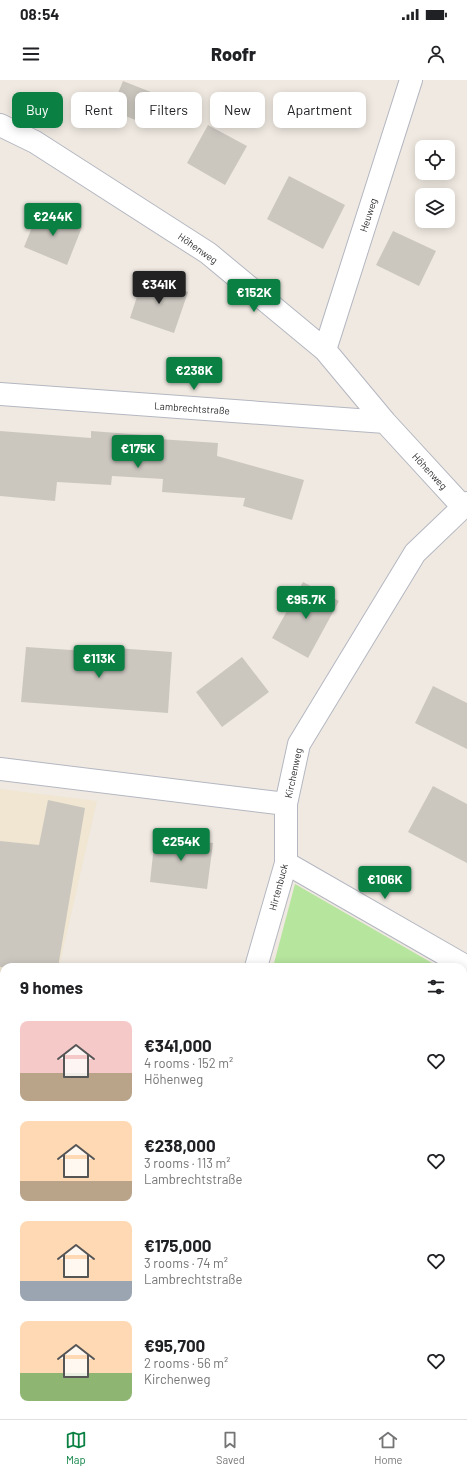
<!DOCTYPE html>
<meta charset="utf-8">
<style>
:root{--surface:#fff;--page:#f6f6f6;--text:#202124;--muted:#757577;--line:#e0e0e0;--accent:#0b8043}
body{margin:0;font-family:Barlow,sans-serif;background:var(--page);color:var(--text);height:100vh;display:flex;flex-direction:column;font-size:15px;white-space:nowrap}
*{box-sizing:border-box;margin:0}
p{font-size:13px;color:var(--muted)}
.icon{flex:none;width:22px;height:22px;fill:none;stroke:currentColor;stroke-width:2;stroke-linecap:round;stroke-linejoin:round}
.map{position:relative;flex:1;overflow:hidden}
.panel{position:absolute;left:0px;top:883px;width:467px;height:456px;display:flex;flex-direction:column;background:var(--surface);border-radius:12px 12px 0 0;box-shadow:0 2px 10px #0003}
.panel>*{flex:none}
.hud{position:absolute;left:12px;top:12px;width:443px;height:36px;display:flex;gap:8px}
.buttons{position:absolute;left:415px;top:60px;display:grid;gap:8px}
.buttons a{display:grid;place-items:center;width:40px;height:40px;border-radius:8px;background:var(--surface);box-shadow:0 2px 10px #0003;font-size:20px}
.price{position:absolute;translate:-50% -34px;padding:0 9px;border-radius:4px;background:var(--accent);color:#fff;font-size:13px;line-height:26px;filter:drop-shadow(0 1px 2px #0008)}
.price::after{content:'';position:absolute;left:50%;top:24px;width:12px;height:9px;margin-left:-6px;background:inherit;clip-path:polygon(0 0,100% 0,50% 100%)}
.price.current{background:#222;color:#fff}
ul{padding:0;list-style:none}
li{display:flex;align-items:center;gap:12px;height:100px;padding:0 20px}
li span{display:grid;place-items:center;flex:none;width:112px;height:80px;border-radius:8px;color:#555}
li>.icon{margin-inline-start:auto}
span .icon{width:48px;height:48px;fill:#fffc;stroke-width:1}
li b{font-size:17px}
h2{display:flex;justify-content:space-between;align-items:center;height:48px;padding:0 20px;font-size:17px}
.pill{padding:0 14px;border-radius:8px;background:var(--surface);box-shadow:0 2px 10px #0003;font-size:14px;line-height:36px}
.pill.current{background:var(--accent);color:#fff}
.status{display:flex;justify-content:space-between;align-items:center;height:28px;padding:0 20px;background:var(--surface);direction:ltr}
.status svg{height:11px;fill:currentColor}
header{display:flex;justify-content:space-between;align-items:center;height:52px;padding:0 20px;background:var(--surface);font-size:18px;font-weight:800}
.tabs{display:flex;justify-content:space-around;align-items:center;height:56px;border-top:1px solid var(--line);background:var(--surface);font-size:11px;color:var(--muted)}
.tabs a{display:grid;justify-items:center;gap:2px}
.tabs .current{color:var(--accent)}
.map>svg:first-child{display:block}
.education{fill:#f0e6d1}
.green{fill:#b6e59e}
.building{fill:#cbc7bf}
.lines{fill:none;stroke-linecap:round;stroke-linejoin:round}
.minor-casing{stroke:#b4b7c1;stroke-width:24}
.minor{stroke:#fff;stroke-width:22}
.labels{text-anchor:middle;stroke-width:3.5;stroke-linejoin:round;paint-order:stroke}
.street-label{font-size:10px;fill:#2e2e2e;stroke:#fff}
</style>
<div class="status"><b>08:54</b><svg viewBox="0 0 49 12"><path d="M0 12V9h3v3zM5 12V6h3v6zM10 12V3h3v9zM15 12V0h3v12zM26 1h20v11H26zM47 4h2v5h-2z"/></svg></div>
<header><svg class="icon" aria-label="menu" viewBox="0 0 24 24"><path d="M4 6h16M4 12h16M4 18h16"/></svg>Roofr<svg class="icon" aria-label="person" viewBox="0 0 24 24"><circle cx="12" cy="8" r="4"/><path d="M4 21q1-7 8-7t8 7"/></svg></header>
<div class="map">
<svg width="467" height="1339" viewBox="0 0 467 1339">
<rect width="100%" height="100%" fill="#efe9e1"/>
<!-- education -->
<path class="education" d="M0,709l97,12 -38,166h-55v63l-4,-2z"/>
<!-- green -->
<path class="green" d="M295,804l144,83h-166z
M463,901l4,2v202l-4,-2z"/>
<!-- building -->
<path class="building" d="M123,1l38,15 -11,30 -39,-16z
M208,45l39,21 -22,39 -38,-22z
M289,96l56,29 -22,44 -56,-30z
M39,130l43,17 -15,38 -43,-18z
M393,151l43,20 -17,35 -43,-21z
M143,198l45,14 -14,41 -44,-15z
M0,351l91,7v-7l53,4v3l74,5 -1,13 87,24 -12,40 -49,-14 2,-8 -83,-6 1,-13 -51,-3 -1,9 -54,-3 -2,19 -55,-5z
M303,502l36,19 -31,57 -36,-20z
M26,567l75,5v-5l71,5 -4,61 -147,-11z
M242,577l27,35 -47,35 -26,-35z
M433,606l34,17v46l-52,-26z
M433,706l34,18v59l-59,-31z
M48,720l37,8 -27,159h-58v-126l39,4z
M155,756l58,7 -6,46 -57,-7z"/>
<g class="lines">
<defs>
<path id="minor" d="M0,45l35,17 173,111 117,97 60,72 78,85 4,-4
M325,270l86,-270
M0,314l385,28
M0,689l286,35
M286,783l181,104
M256,887l30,-104v-59l13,-60 116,-191 48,-46
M0,1331l4,-20
M111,1339l1,-4"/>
</defs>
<!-- minor casing -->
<use href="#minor" class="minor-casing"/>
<!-- minor -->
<use href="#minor" class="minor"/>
</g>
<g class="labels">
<!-- street labels -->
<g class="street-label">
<text transform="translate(368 135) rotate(-72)" y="4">Heuweg</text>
<text transform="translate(198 168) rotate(35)" y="4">Höhenweg</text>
<text transform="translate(192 328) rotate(4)" y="4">Lambrechtstraße</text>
<text transform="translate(430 391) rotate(47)" y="4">Höhenweg</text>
<text transform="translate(293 693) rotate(-78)" y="4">Kirchenweg</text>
<text transform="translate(278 807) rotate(-75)" y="4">Hirtenbuck</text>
</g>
</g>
</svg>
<div class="buttons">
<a><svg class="icon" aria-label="locate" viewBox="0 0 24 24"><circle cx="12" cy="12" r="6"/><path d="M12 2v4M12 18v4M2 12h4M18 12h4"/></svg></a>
<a><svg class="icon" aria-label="layers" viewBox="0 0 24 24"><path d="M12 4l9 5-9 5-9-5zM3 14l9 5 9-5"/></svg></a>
</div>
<b class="price" style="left:53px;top:157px">€244K</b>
<b class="price current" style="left:159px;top:225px">€341K</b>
<b class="price" style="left:254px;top:233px">€152K</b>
<b class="price" style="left:194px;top:311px">€238K</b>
<b class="price" style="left:138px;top:389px">€175K</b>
<b class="price" style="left:306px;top:540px">€95.7K</b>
<b class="price" style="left:99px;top:599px">€113K</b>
<b class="price" style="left:181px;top:782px">€254K</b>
<b class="price" style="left:385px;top:820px">€106K</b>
<div class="hud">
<a class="pill current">Buy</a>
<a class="pill">Rent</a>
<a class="pill">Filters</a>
<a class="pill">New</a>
<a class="pill">Apartment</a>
</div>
<section class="panel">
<h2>9 homes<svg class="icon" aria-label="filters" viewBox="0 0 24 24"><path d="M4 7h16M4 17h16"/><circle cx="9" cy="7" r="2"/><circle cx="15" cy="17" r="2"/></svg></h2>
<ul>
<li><span style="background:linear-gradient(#f6c9c9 65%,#b9a48a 0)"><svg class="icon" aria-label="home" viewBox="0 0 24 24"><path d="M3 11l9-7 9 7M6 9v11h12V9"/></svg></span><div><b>€341,000</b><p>4 rooms · 152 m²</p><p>Höhenweg</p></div><svg class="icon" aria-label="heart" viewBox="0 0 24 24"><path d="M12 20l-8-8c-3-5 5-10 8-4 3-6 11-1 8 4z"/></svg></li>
<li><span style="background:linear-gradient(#ffd9b3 75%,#b9a48a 0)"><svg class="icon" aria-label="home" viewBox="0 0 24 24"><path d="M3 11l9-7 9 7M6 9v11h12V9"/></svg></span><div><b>€238,000</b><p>3 rooms · 113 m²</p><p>Lambrechtstraße</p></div><svg class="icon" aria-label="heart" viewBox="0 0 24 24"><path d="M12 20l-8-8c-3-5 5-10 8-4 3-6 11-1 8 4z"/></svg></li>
<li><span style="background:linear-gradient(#ffd9b3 75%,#9aa5b1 0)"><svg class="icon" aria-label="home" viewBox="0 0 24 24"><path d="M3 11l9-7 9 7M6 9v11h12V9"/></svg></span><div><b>€175,000</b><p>3 rooms · 74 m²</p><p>Lambrechtstraße</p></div><svg class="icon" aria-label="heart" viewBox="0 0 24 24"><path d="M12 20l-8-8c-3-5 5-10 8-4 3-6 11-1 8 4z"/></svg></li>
<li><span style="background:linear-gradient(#ffd9b3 65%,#8fb573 0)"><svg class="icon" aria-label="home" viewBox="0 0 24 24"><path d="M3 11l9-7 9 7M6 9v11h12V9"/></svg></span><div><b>€95,700</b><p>2 rooms · 56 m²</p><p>Kirchenweg</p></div><svg class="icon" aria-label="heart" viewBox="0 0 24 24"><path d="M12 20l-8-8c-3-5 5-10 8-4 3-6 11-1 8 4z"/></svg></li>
</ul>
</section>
</div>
<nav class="tabs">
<a class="current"><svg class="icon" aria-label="map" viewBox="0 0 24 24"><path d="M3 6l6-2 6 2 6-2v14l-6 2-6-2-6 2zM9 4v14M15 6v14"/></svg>Map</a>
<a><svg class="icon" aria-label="saved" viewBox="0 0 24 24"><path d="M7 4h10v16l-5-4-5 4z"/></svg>Saved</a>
<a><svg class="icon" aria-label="home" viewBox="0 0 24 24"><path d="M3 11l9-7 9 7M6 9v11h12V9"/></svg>Home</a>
</nav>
